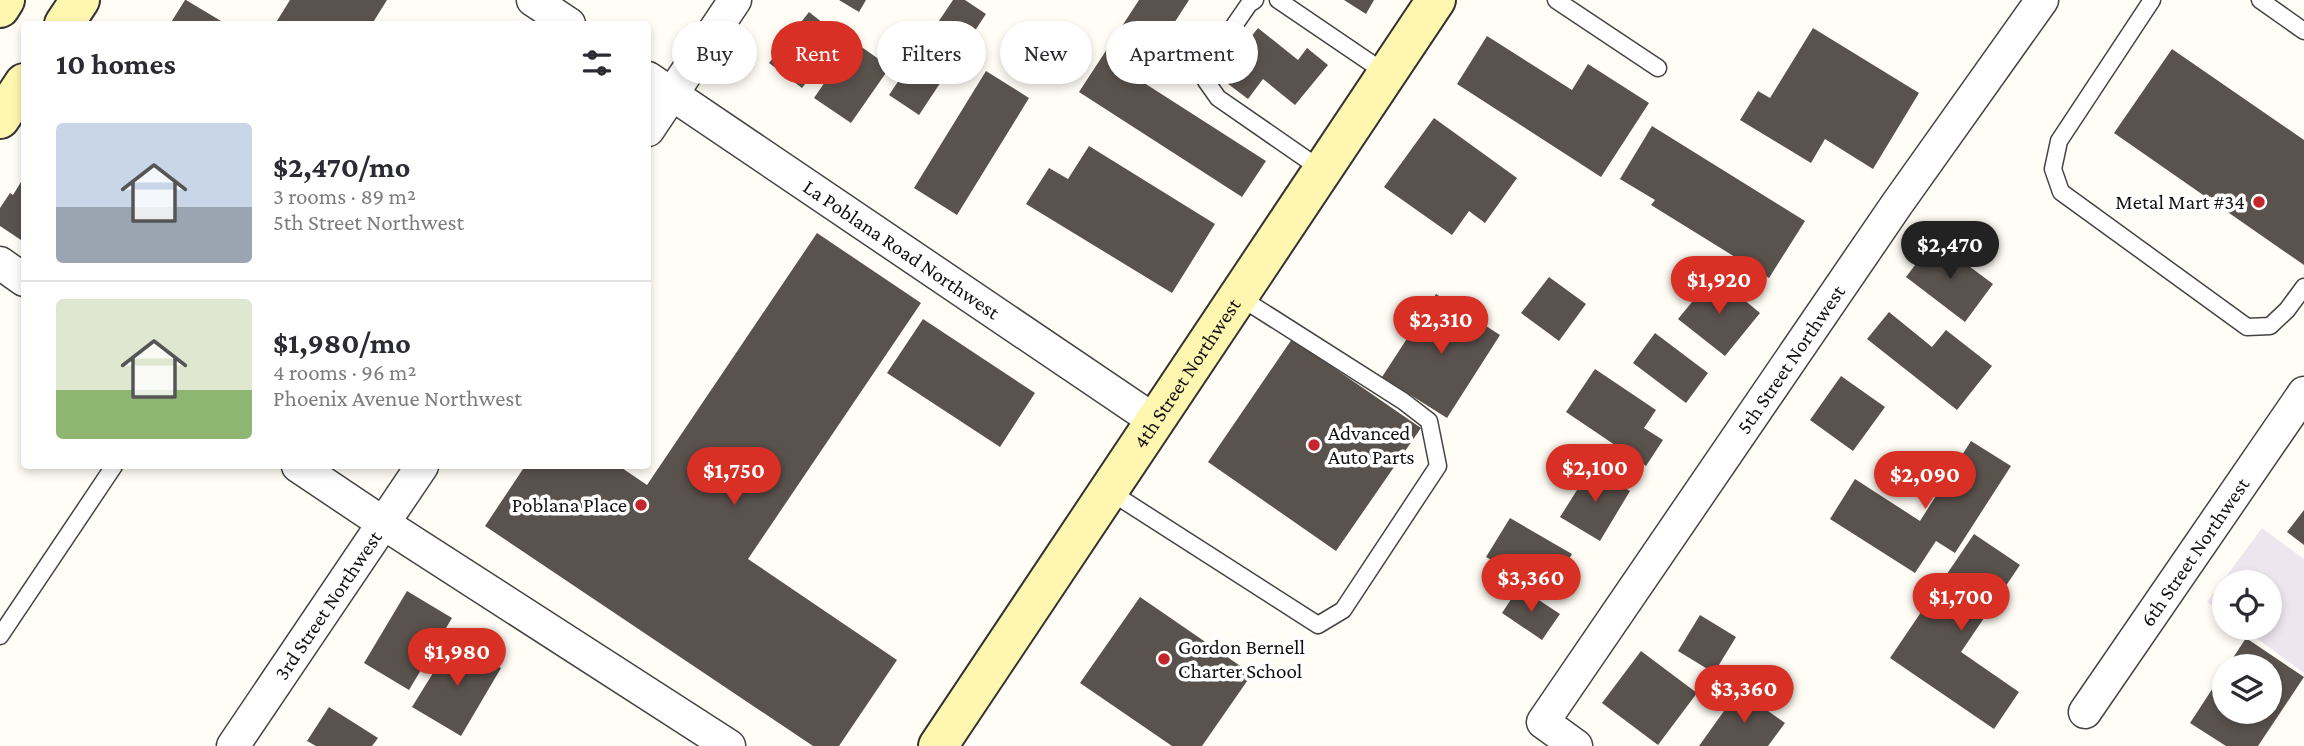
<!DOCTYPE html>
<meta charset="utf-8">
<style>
:root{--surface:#fff;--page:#f2f2f3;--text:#2b2b33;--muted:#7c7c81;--line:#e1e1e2;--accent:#d93025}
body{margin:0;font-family:"Crimson Pro",serif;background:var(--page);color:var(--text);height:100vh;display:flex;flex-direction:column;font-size:26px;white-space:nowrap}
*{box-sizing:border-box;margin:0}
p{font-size:23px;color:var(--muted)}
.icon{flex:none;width:38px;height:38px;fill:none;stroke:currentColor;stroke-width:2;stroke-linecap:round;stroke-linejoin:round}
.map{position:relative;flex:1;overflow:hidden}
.details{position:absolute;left:21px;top:21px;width:630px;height:448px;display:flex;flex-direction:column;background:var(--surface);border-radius:7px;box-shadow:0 4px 10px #0003}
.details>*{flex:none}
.hud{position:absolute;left:672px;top:21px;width:665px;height:63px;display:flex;gap:14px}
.buttons{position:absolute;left:2212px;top:570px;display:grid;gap:14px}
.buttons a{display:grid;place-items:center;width:70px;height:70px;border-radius:50%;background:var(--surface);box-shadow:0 4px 10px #0003;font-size:35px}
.price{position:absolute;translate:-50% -60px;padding:0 16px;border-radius:24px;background:var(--accent);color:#fff;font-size:23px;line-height:46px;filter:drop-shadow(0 2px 4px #0008)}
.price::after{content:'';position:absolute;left:50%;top:42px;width:21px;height:16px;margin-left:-10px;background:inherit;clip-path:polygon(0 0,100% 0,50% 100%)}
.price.selected{background:#222;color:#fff}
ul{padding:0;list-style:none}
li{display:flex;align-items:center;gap:21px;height:175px;padding:0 35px}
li+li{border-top:2px solid var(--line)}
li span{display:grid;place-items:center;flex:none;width:196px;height:140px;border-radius:7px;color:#555}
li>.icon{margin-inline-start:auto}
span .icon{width:84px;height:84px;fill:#fffc;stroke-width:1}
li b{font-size:30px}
h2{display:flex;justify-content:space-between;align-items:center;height:84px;padding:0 35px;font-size:30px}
.chip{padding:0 24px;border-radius:32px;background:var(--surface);box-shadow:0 4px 10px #0003;font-size:24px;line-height:63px}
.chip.selected{background:var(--accent);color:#fff}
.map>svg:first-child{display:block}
.industrial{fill:#eee6ef}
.building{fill:#5a524d}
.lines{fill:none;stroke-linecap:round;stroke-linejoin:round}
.service-casing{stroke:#444;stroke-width:19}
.minor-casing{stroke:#444;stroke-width:35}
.secondary-casing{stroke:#333;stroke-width:42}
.service{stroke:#fff;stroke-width:16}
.minor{stroke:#fff;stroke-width:32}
.secondary{stroke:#fff6b0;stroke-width:38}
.poi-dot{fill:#c4262e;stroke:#fff;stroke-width:2.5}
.labels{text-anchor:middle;stroke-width:7;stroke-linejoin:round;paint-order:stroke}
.poi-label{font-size:21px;fill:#111;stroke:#fff;text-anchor:end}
.street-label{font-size:21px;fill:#111;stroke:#fff}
</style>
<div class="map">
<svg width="2304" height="746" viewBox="0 0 2304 746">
<rect width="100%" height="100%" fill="#fffdf5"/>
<!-- industrial -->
<path class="industrial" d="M2262,528l42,31v114l-61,-45h27v-45h-46v31l-17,-12z"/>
<!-- building -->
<path class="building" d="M185,0h1l40,24h-56z
M290,0h97l-15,24h-97z
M839,0h27l-7,12z
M953,0h12l21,14 -67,101 -30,-20z
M1139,0h50l-51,79 128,82 -24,36 -163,-105z
M1344,0h30l-8,14z
M809,12l32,25 -39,51 -33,-25z
M1258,28l40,32 9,-12 21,17 -33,40 -32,-26 -15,20 -29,-22z
M1813,28l106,65 -46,76 -48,-30 -14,24 -71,-43 18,-29 12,7z
M1487,36l85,54 16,-26 61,39 -48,74 -144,-93z
M853,41l37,26 -39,56 -37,-25z
M2172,49l132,91v125l-190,-132z
M986,71l43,27 -72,117 -43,-27z
M1434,118l83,60 -32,45 -16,-12 -17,24 -68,-48z
M1652,126l153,95 -36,57 -118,-73 4,-5 -35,-21z
M1089,146l126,78 -43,69 -146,-89 23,-36 19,11z
M24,177v65l-24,-16v-18l10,-15 3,2z
M817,233l104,70 -173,256 149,101 -58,86h-26l-328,-220 40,-60h94l28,19z
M1934,240l59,44 -28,38 -59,-45z
M1714,275l46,38 -35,43 -47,-37z
M1549,277l37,27 -27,37 -38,-28z
M1436,294l64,41 -53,83 -65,-41z
M1889,312l43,35 14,-17 46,36 -35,44 -90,-71z
M923,319l112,74 -35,54 -113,-74z
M1655,333l53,40 -22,30 -53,-40z
M1292,339l129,89 -85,123 -128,-89z
M1595,369l61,41 -12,18 19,12 -17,26 -80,-54z
M1841,376l44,31 -32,44 -43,-31z
M1971,441l40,25 -56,87 -19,-12 -21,32 -85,-54 25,-40 65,42z
M1591,468l39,23 -30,50 -40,-24z
M2304,510v35l-17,-13z
M1510,518l62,36 -23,40 -63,-37z
M1974,534l46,31 -59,87 58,40 -25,37 -104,-71z
M1519,587l41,27 -18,26 -40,-27z
M407,591l45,27 -43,72 -45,-27z
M1140,597l112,77 -50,72h-30l-92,-63z
M1700,615l36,22 -22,36 -36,-22z
M2246,638l58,39 -46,69h-32l-36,-23 34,-52v41h46v-45h-43z
M454,639l47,29 -40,68 -49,-29z
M1641,651l56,42 -39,52 -56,-42z
M1739,690l46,33 -17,23h-69z
M329,707l49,31 -6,8h-56l-9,-5z"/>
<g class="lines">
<defs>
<path id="service" d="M1255,0l-6,4 -42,61 -1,16 12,17 104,72
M1278,0l109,74
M1556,0l102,68
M2152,0l-93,141 -6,28 8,23 186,135 23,-1 17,-16 17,-23
M2260,0l44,31
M1109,491l209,134 25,-15 95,-144 -9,-45 -26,-20 -165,-105
M0,636l114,-170"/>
<g id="minor">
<path d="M533,0l36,24"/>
<path id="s1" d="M648,78l507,343"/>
<path d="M648,130l87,-130"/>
<path d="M0,263l24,17"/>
<path d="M298,466l85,57 346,223"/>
<path id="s2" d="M2085,712l219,-319"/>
<path id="s3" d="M233,746l189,-280"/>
<path id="s4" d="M1576,746l-33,-24 354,-518 145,-204"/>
</g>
<g id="secondary">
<path d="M0,8l5,-8"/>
<path d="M64,24l16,-24"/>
<path d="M0,119l24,-36"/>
<path id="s5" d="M938,746l498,-746"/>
</g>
</defs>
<!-- service casing -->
<use href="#service" class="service-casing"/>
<!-- minor casing -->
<use href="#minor" class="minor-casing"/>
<!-- secondary casing -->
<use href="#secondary" class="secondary-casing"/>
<!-- service -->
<use href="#service" class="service"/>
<!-- minor -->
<use href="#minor" class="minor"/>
<!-- secondary -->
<use href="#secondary" class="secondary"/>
</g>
<!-- markers -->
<g class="poi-dot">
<circle cx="2259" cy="202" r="7"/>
<circle cx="1314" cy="445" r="7"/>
<circle cx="641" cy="505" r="7"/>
<circle cx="1164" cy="659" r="7"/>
</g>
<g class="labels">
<!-- poi labels -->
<g class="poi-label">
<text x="2245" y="209">Metal Mart #34</text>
<text x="1328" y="440" text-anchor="start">Advanced<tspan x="1328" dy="24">Auto Parts</tspan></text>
<text x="627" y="512">Poblana Place</text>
<text x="1178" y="654" text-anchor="start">Gordon Bernell<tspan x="1178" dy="24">Charter School</tspan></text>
</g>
<!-- street labels -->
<g class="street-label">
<text dy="7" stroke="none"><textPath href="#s1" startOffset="306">La Poblana Road Northwest</textPath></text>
<text dy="7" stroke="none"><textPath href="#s4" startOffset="480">5th Street Northwest</textPath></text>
<text dy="7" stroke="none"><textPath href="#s5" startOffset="448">4th Street Northwest</textPath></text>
<text dy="7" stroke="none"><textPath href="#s2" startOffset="194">6th Street Northwest</textPath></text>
<text dy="7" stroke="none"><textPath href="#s3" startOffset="170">3rd Street Northwest</textPath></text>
</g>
</g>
</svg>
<div class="buttons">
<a><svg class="icon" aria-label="locate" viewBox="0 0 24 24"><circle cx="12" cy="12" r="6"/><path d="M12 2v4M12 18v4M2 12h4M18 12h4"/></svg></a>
<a><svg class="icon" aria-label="layers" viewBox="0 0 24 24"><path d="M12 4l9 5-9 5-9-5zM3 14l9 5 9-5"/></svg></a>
</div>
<b class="price selected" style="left:1950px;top:281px">$2,470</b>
<b class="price" style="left:1719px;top:316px">$1,920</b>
<b class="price" style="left:1441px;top:356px">$2,310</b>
<b class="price" style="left:1595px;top:504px">$2,100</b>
<b class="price" style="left:734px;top:507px">$1,750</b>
<b class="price" style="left:1925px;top:511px">$2,090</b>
<b class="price" style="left:1531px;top:614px">$3,360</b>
<b class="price" style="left:1961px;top:633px">$1,700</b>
<b class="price" style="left:457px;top:688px">$1,980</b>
<b class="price" style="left:1744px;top:725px">$3,360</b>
<div class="hud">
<a class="chip">Buy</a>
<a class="chip selected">Rent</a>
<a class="chip">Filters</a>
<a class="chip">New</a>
<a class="chip">Apartment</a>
</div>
<section class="details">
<h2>10 homes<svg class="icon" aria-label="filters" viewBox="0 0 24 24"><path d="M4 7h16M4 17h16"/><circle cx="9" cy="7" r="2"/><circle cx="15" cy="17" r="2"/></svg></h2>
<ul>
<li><span style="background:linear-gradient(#c9d6e8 60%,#9aa5b1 0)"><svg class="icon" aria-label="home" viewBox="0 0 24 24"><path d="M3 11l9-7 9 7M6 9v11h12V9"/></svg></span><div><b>$2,470/mo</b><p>3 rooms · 89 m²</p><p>5th Street Northwest</p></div></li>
<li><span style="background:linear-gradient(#dfe7d0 65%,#8fb573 0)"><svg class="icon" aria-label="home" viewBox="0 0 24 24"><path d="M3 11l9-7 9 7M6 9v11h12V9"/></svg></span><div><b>$1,980/mo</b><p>4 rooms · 96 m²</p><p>Phoenix Avenue Northwest</p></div></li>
</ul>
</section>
</div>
